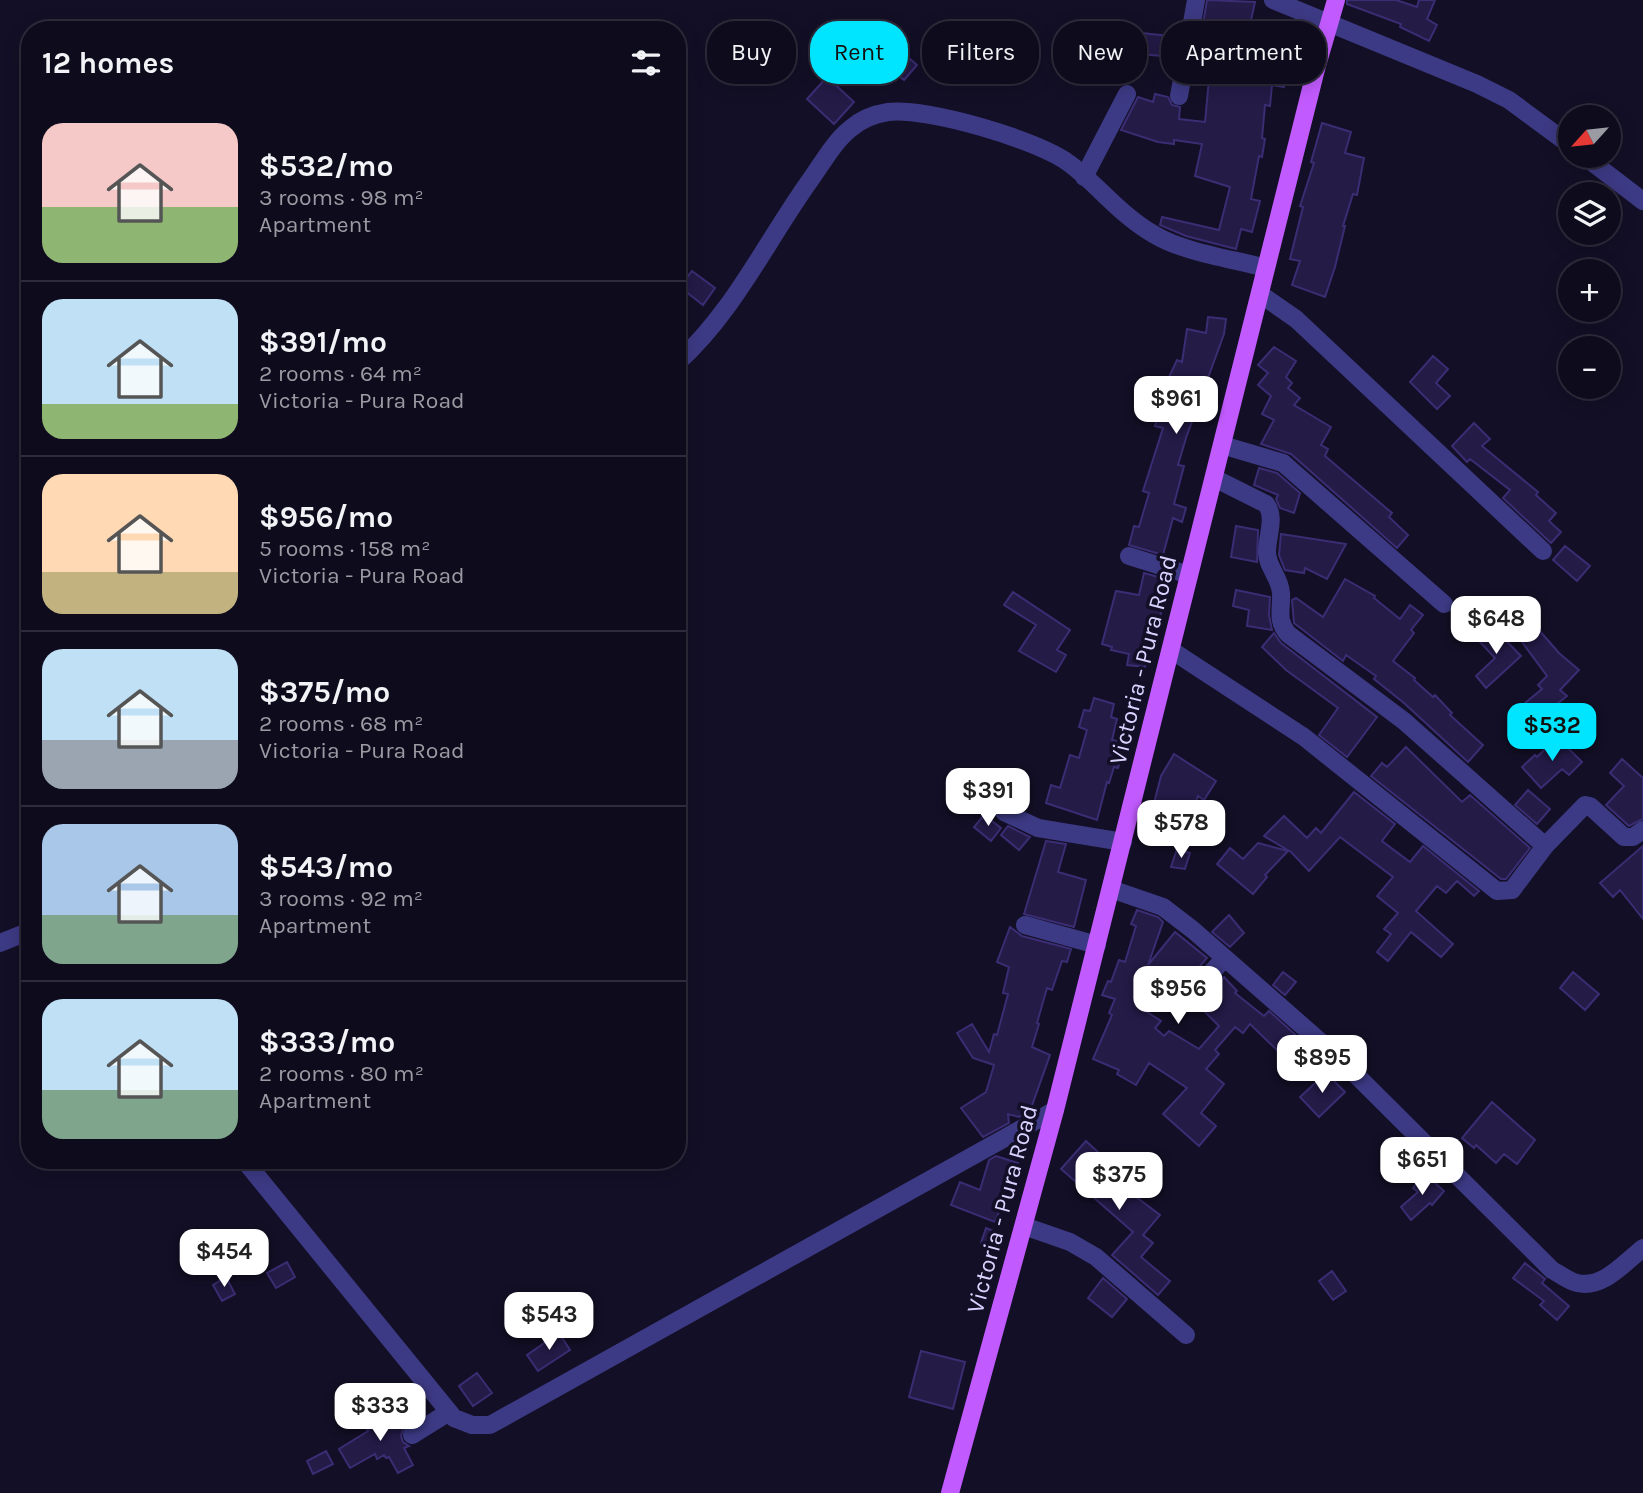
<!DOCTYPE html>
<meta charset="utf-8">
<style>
:root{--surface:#0e0b1c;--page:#171425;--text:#f1f3f6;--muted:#9b9ba3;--line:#2e2b3b;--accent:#00e5ff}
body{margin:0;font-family:Karla,sans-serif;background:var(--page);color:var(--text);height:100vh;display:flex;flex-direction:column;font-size:26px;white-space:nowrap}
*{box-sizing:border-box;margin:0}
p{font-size:23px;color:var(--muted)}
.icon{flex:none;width:38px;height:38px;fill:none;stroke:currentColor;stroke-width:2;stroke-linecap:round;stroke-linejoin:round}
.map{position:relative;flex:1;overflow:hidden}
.side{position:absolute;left:21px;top:21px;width:665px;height:1148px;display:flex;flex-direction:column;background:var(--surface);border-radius:28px;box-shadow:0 4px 18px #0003,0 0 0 2px var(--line)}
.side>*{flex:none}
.guide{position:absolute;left:707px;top:21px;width:665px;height:63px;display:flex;gap:14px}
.needle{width:46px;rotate:243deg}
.fabs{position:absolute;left:1558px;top:105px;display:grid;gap:14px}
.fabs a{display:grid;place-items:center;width:63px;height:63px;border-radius:50%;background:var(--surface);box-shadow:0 4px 18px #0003,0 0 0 2px var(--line);font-size:35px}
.price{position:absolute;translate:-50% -60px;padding:0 16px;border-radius:14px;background:#fff;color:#222;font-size:23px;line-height:46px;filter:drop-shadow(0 2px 4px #0008)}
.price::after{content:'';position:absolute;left:50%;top:42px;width:21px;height:16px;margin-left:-10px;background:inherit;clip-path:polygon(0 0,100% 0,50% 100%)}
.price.active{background:var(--accent);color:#111}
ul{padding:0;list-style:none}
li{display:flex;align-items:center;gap:21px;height:175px;padding:0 21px}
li+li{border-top:2px solid var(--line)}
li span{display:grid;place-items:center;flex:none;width:196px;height:140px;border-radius:21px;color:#555}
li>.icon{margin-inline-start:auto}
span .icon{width:84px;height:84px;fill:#fffc;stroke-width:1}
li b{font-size:30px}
h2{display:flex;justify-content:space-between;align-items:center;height:84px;padding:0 21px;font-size:30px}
.chip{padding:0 24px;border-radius:28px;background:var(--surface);box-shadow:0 4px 18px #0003,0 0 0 2px var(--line);font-size:24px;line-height:63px}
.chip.active{background:var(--accent);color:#111}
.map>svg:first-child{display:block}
.building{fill:#241b47;stroke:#3b2d73;stroke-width:2}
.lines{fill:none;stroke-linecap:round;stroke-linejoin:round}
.minor{stroke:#3d3a85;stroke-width:18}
.major{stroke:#c25bff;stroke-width:18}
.labels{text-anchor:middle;stroke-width:7;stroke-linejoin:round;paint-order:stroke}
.street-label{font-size:24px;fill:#d9d4ff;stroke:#130f26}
</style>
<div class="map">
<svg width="1643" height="1493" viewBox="0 0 1643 1493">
<rect width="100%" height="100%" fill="#130f26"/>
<!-- building -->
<path class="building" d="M1207,0l48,2 -5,23 43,8 -3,15 -36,-12 -10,2 -41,-14z
M1347,0h49l21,7 2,-7h16l-8,19 10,6 -8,16 -29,-14 1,-3 -54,-20z
M1142,33l27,3 -1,8 9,1 -3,12 -34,-3z
M1201,39l40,3 -1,8 7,7 39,14 -2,16 -12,-2 -2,21 -5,-1 -3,33 3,1 -3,18 -3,-1 -8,43 9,2 -8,31 -11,-3 -5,20 -50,-13 -26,-11 2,-8 57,13 11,-43 -35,-11 7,-32 -28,-4v4l-16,-2 -37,-12 17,-33 15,5 2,-8 13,3 4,8 8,2 -1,12 26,3 5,-54 -14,-1z
M900,50l17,15 -13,15 -17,-14z
M827,77l27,25 -20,22 -27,-25z
M1322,123l29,9 -6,21 19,5 -7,37 -4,-1 -10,32h2l-10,41 -10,30 -33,-12 8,-24 -10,-2 13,-52 -3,-1 14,-43 -3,-1z
M692,271l23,17 -12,17 -23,-18z
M1208,317l18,2 -2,15 -38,104 -8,27 6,1 -10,38 12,4 -4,14 -9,-4 -10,37 -34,-10 5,-19 5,1 10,-34 -6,-2 20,-63 -8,-2 14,-49 8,-17 5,2 5,-33 19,4z
M1274,347l22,14 -10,16 6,6 -4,5 12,10 -6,7 37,22 -10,18 7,4 -3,7 67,57 -3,4 19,18 -11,13 -106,-94 -30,-10 13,-24 -12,-6 9,-18 -13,-11 10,-12 -10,-8z
M1433,356l15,13 -12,14 14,13 -13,13 -27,-27z
M1474,423l16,16 -8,7 56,46 -2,3 20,18 -7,8 12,11 -10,11 -48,-45 7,-8 -40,-31 -3,3 -15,-16z
M1259,468l18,5 23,20 -6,20 -14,-5 -4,-9 2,-4 -24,-10z
M1236,526l22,4 -1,32 -26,-5z
M1281,534l65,10 -19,35 -22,-11 -1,5 -19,-3 -6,-15z
M1565,546l25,20 -13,15 -24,-21z
M1144,573l18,5 -3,16 7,2 -10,34 -5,-2 -6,39 -18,-2 2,-11 -18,-4 1,-3 -10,-3 14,-53 23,4z
M1345,579l30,17 -1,2 26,21 10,-14 13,10 -12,15 3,3 -21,28 22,17 -1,2 19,17 2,-2 17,18 -2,2 33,30 -15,17 -64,-59 -30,-24 2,-3 -30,-21 -3,6 -49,-38 -2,-23 4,-2 27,19z
M1236,590l34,7 -1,18 3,15 -25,-4 2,-16 -16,-4z
M1013,592l57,38 -13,20 9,5 -10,17 -37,-21 17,-26 -32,-20z
M1492,626l29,30 -35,32 -10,-12 19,-18 -17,-18z
M1538,629l21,24 20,17 -19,20 7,6 -38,30h-6l-10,-13 29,-24 -4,-4 9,-9 -25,-34z
M1274,633l7,10 96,74 -30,40 -28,-22 19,-27 -52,-38 -24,-23z
M1094,698l20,6 -3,13 6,2 -5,21 13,3 -7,25 -4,-1 -5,16 -2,-1 -10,38 -51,-17 5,-18 9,3 10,-33 9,3 8,-28 -8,-3 5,-17 6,1z
M1557,737l25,25 -13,13 -7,-6 -21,19 -19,-21 13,-12 2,2z
M1406,747l56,55 8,-7 60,53 -24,31h-5l-130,-103 11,-13 5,4z
M1174,754l42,27 -12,19 -6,-4 -11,30 5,1 -5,17 -30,-8 7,-30 -10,-3 7,-27z
M1622,759l21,19v41l-14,7 -23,-21 18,-19 -14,-13z
M1528,790l22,19 -13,15 -22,-19z
M1354,792l41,32 -13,17 28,21 13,-16 56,45 -5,5 -17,-15 -11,12 -9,-7 -21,25 37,33 -12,13 -30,-25 -23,29 -11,-9 14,-18 -7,-5 14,-16 -21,-17 16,-19 -53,-40 -31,34 -18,-19 -27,-16 20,-20 23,22 9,-10 5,5z
M984,815l17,13 -10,13 -17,-14z
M1008,826l22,11 -11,13 -18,-15z
M1046,841l20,3 -8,28 28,8 -12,47 -50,-13z
M1258,843l30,8 -23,24 2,2 -14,17 -36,-30 13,-16 13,11z
M1643,846v73l-23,-29 -7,7 -13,-14z
M1177,849l13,4 -5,16 -14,-2z
M1137,910l21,7 5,5 -15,43 27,-33 32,26 -25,29 -30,-16 -9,28 4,2 -3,9 17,11 -6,7 9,8 5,-5 30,18 20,-23 -22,-22 27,-27 13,14 -2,2 20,16 9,7 5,-5 40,36 -18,20 -13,-11 3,-2 -31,-30 -7,9 -8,-6 -20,23 4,4 -13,15 18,15 -23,29 15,13 -17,20 -36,-32 24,-26 -38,-25 -13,22 -19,-11 2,-4 -26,-11 19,-44 -3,-2 6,-14 -13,-4 6,-14 3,1 8,-22 6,2 11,-36 -5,-2z
M1229,915l15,18 -14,14 -18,-15z
M1010,927l12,9 49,13 -4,13 -5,-1 -10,29 -5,-2 -10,35 2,1 -7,23 18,8 -20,56 -11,6 -11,-3 1,9 -26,14 -22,-29 25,-16 8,-27 -21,-7 -16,-25 15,-9 17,28 5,-18 3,1 11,-41 -5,-1 6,-26 -12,-5z
M1283,972l13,10 -11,13 -12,-10z
M1573,972l26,22 -14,16 -25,-22z
M1326,1073l19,19 -26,25 -19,-20z
M1492,1102l43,38 -18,24 -13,-10 -8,9 -20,-18 -2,3 -12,-10z
M1086,1141l24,22 -7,9 57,43 -17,20 10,8 -12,14 29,24 -12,14 -46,-40 21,-23 -72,-63z
M996,1156l22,7 -23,59 -44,-17 9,-23 20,8 9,-30z
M1425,1174l19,17 -12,14 -2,-2 -19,17 -10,-13 17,-15 -5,-4z
M986,1228l17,7 -5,15 -17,-7z
M287,1262l8,15 -19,11 -9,-15z
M1525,1263l20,16 -3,4 27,23 -12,14 -17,-15 4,-4 -31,-23z
M1332,1271l14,20 -13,9 -14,-19z
M226,1277l9,17 -13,7 -9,-16z
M1103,1278l24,21 -15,18 -24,-19z
M559,1333l11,17 -32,21 -11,-16z
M921,1351l44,11 -12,47 -44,-12z
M477,1373l15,20 -19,13 -14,-20z
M394,1408l10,19 -3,9 2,6 6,4 -5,2 9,17 -15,8 -9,-16 -3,1 -2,-3 -7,4 -2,-5 -25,14 -11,-19 29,-18 -3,-7z
M326,1451l7,13 -20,10 -6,-13z"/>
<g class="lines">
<!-- minor -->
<path class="minor" d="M1273,0l204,84 32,16 61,45
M1251,47l65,22
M1179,96l17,-96
M1584,156l59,45
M1084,177l43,-83
M1260,294l36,25 247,232
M677,363c57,-51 90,-123 134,-184 12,-17 23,-37 39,-50 10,-9 25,-15 38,-17 38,-5 151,28 182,52 29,22 52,53 85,71 28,17 78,24 111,33
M1222,445l61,18 161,141
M1214,478l52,26c10,13 1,32 1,48 0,15 13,25 14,41 1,16 -5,27 7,41l116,87 141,125 40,-41 5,1 34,31h9l10,-7
M1129,556l60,19
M1171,650l133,87 193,154 15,-1 33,-44
M1004,812l34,16 85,14
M1111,889l52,18 30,23 146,128 213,212c8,4 16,11 25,13 26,6 47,-20 66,-35
M1025,925l72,20
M0,943l30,-12
M1188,997l37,-39
M244,1160l210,258 18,7h18l565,-315
M1024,1226l46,16 26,15 90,78
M412,1435l37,-23"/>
<!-- major -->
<path class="major" d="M950,1493l105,-383 261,-1041 20,-69"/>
</g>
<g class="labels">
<!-- street labels -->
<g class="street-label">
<text transform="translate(1143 660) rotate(-76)" y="8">Victoria - Pura Road</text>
<text transform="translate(1002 1209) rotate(-75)" y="8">Victoria - Pura Road</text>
</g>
</g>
</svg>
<div class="fabs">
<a><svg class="needle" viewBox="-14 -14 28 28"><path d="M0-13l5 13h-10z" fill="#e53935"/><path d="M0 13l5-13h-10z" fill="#9b9ba3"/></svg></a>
<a><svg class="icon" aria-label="layers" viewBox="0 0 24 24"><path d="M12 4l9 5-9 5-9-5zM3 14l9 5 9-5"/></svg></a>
<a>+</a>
<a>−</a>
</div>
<b class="price" style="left:1176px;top:436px">$961</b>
<b class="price" style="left:1496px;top:656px">$648</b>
<b class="price active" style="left:1552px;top:763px">$532</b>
<b class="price" style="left:988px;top:828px">$391</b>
<b class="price" style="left:1181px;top:860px">$578</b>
<b class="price" style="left:1178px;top:1026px">$956</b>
<b class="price" style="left:1322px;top:1095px">$895</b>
<b class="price" style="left:1422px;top:1197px">$651</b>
<b class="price" style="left:1119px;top:1212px">$375</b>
<b class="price" style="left:224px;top:1289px">$454</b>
<b class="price" style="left:549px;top:1352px">$543</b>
<b class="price" style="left:380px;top:1443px">$333</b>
<div class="guide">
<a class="chip">Buy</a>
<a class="chip active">Rent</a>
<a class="chip">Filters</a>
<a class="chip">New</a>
<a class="chip">Apartment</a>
</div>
<section class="side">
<h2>12 homes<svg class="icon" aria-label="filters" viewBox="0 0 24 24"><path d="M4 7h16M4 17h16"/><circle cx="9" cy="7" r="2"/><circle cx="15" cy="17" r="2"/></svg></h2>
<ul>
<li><span style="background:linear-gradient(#f6c9c9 60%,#8fb573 0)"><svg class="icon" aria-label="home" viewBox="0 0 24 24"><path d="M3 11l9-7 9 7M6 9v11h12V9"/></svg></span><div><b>$532/mo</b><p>3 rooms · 98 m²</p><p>Apartment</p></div></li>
<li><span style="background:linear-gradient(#bfe0f5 75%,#8fb573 0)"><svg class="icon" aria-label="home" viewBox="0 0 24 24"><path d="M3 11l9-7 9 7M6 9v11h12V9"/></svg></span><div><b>$391/mo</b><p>2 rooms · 64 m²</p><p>Victoria - Pura Road</p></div></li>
<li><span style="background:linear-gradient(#ffd9b3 70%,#c2b280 0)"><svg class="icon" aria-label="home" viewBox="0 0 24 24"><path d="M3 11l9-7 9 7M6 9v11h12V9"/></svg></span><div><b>$956/mo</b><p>5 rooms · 158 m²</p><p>Victoria - Pura Road</p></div></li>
<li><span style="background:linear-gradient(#bfe0f5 65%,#9aa5b1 0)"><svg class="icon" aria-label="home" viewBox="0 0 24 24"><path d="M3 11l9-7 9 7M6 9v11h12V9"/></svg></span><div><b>$375/mo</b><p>2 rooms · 68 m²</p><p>Victoria - Pura Road</p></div></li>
<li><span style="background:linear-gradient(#a9c7e8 65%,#7fa58c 0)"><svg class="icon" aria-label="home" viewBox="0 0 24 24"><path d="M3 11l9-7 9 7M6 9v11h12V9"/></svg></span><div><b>$543/mo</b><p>3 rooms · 92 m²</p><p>Apartment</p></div></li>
<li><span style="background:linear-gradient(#bfe0f5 65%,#7fa58c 0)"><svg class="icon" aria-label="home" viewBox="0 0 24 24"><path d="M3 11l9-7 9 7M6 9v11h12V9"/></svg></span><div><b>$333/mo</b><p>2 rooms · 80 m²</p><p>Apartment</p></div></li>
</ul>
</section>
</div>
